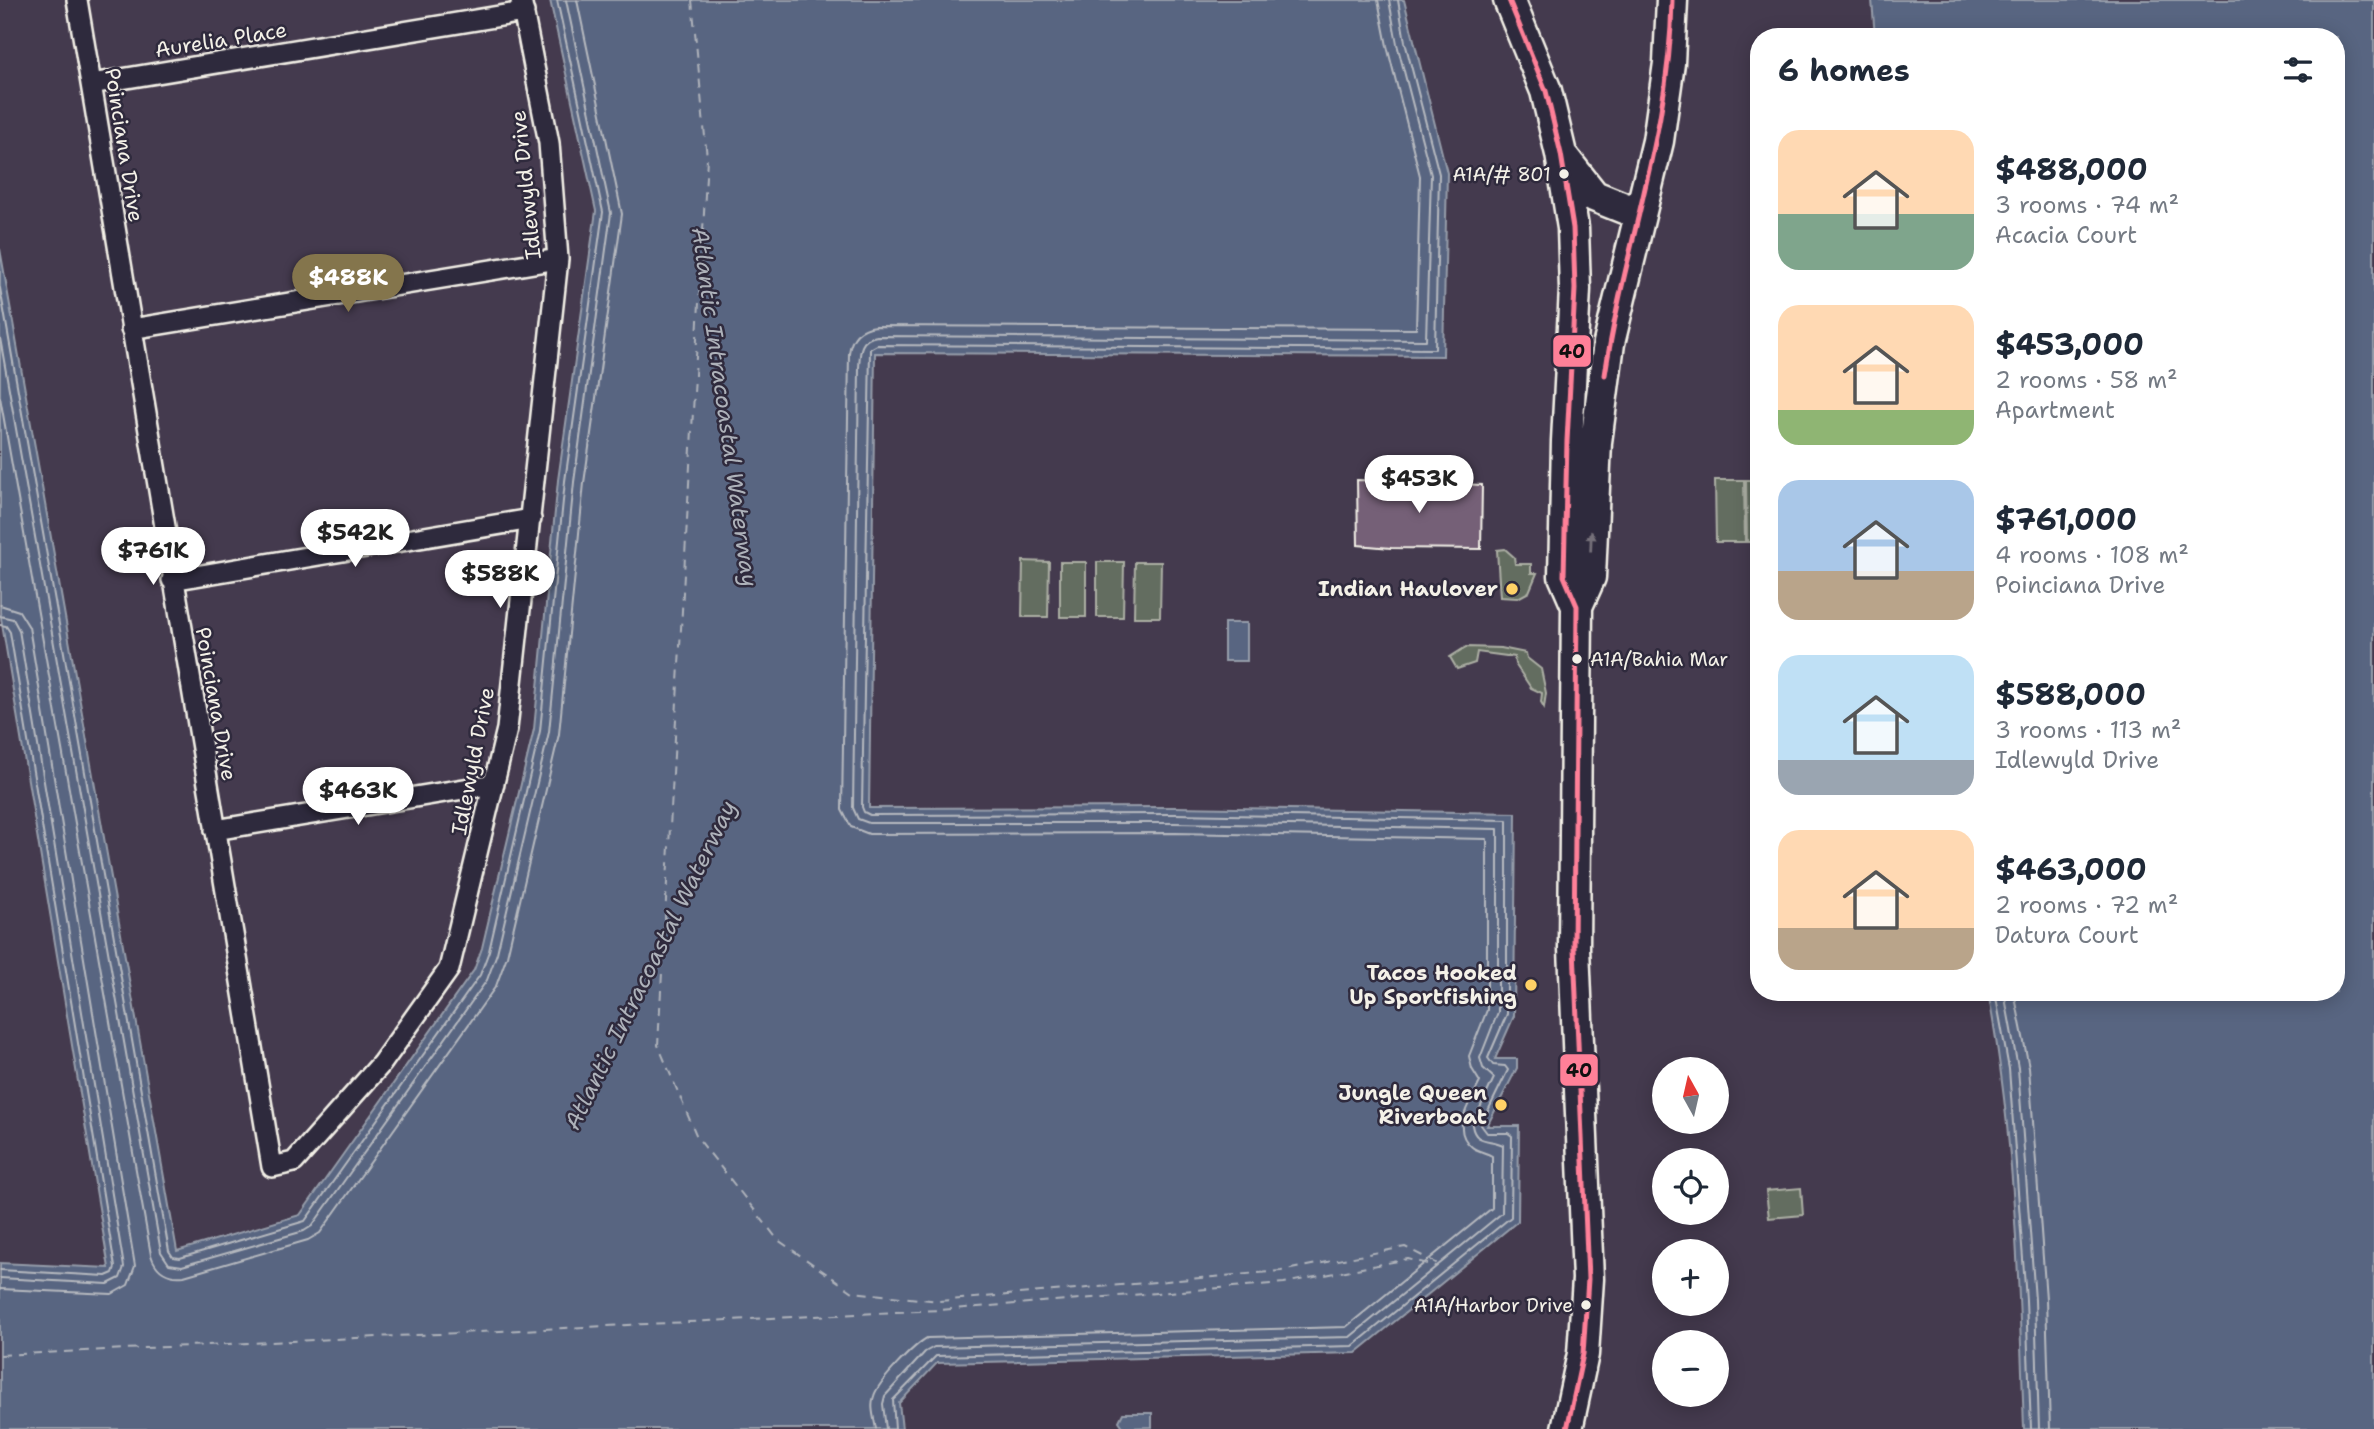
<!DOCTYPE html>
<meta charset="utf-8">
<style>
:root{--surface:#fff;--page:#f2f2f3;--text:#1f2937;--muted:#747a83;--accent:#84754c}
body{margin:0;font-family:"Shantell Sans",sans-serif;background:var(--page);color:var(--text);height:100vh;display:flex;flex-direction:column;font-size:26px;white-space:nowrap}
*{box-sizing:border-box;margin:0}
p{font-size:23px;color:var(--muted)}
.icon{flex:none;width:38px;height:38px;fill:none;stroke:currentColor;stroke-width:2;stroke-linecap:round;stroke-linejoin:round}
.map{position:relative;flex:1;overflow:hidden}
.side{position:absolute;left:1750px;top:28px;width:595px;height:973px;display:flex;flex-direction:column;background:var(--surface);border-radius:28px;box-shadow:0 4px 18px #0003}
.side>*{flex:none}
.needle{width:46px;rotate:352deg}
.buttons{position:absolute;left:1652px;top:1057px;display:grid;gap:14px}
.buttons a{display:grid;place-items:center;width:77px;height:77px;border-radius:50%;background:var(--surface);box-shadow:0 4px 18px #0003;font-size:35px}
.price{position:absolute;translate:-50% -60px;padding:0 16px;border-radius:24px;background:#fff;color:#222;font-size:23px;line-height:46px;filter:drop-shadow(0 2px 4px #0008)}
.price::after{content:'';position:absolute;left:50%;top:42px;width:21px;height:16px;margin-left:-10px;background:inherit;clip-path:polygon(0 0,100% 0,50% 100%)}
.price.current{background:var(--accent);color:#fff}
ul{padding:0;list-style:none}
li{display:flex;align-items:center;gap:21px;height:175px;padding:0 28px}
li span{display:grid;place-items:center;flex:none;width:196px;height:140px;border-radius:21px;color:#555}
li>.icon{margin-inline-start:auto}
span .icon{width:84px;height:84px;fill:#fffc;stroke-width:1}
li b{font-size:30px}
h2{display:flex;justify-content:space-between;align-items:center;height:84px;padding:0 28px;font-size:30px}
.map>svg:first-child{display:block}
.green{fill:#646d61;stroke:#acafa4;stroke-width:2}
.water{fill:#586581;stroke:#969daa;stroke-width:2}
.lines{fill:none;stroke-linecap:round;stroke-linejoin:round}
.shore{stroke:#b6b9bf;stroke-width:2}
.ferry{stroke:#aeb2ba;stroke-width:2;stroke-dasharray:9 7;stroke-linecap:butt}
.building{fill:#746077;stroke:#f4f1e8;stroke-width:2}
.minor-casing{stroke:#f4f1e8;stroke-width:24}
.primary-casing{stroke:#f4f1e8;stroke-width:35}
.minor{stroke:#2f2a3d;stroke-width:19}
.primary{stroke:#2f2a3d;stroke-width:30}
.bus-1-casing{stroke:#2f2a3d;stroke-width:10}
.bus-1{stroke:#ff8098;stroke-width:5}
.oneway{fill:#747079}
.bus-dot{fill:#f4f1e8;stroke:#2f2a3d;stroke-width:2.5}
.poi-dot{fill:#ffd166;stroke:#2f2a3d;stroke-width:2.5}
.labels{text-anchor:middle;stroke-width:5;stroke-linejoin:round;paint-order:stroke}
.bus-label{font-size:19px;fill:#f4f1e8;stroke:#2f2a3d;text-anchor:end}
.street-label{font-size:21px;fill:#f4f1e8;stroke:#2f2a3d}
.poi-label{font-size:21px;font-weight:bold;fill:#f4f1e8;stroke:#2f2a3d;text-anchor:end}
.water-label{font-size:23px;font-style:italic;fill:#aeb2ba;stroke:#2f2a3d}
.line-badge{stroke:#2f2a3d;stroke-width:2.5}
.pale-badge-label{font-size:19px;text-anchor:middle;font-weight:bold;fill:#111}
</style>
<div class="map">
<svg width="2374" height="1429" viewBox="0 0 2374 1429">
<rect width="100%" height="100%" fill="#443a4e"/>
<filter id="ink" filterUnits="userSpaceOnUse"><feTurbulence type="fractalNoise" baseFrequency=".0143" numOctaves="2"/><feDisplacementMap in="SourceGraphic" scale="14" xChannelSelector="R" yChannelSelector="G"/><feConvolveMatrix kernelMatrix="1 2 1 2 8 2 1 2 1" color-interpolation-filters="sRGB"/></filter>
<g filter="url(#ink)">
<!-- green -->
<path class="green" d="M1715,480h29l1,62h-29z
M1746,480h13v62h-12z
M1505,549l9,8 1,7h16v9h6l-8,19 -11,6 -18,-1 -3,-47z
M1023,561l26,1 -1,55h-26z
M1060,562h26v55h-26z
M1097,562h27l-1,55h-26z
M1135,562h26l-1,55h-26z
M1466,647l35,1 25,5 1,5 14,11 5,24 -2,14 -3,-5 1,-9 -11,-5 -16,-24 -1,-7 -37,-5 -2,11 -18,6 -7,-12z
M1801,1188l2,27 -34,3 -3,-27z"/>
<!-- water -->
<path class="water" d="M550,0h854l43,173 -4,183 -568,-3 -6,455 306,-1 341,6 -2,203 -19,43h22v9l-30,58h32l-1,95 -162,132 -419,10 -38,40 3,26h-902v-166l109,5 -109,-656v-363l177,1002 123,-36 174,-245 8,-22 52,-219 24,-249 38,-269z
M1872,0h502v1429h-350c-5,-146 -9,-293 -36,-437h348v-955h-461z
M1224,623h23v38h-23z
M1123,1413h29v14l-28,1 -5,-7z"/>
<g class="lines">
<!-- shore -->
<path class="shore" d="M0,288l169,963 4,6 7,1 125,-37 175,-246 9,-24 51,-220 25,-250 38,-269 -46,-212
M0,338l161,914 8,12 13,2 122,-35 8,-5 175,-246 10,-27 52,-221 25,-250 37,-269 -45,-213
M0,397l151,858c5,16 17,23 33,21l124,-36 12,-7 176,-247 11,-30 52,-222 25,-251 38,-269 -45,-214
M0,605l19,6 10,16 106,639 -7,19 -16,9 -112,-5
M0,616l13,3 6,11 105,637 -4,11 -12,6 -108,-6
M0,625l6,1 4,6 105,635 -2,6 -7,3 -106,-6
M1995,992l14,77 17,231 5,129
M2004,992l14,76 17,232 4,129
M2014,992l15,75 17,232 4,130
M876,1429c-2,-11 -6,-23 -2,-33 4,-14 40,-51 53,-58l419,-11 146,-119v-52c-6,-4 -14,-4 -20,-9 -23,-18 -1,-46 8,-65l-8,-13 -3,-13 18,-46v-171l-312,-6 -306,1 -18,-7 -9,-17 7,-457c2,-16 11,-25 27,-27l540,3 4,-153 -33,-130 -9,-46
M886,1429l-3,-25 2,-8 40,-44 9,-5 416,-10 152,-124 1,-68c-13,-7 -28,0 -31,-20l22,-47 -11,-10 -3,-10 18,-46v-183l-323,-6h-306l-11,-4 -5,-11 6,-440c1,-16 0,-29 18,-32l549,4 5,-165 -34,-131 -8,-44
M895,1429l-2,-29 43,-44 417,-10 158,-129 1,-81 -4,-3h-21l-6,-8 27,-55 -3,-4 -12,-1 -5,-7 19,-44v-194l-332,-6 -305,1 -6,-3 -2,-5 8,-458 7,-4 558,4 4,-175 -34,-132 -7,-42"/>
<!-- ferry -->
<path class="ferry" d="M692,0l15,158 -49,887 39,92 81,103 75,52 86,9 342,-30 124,-24 33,17
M0,1355l939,-45 345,-27 124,-24 28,7"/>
</g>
<!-- building -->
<path class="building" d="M1357,480l125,5 -1,64 -90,-1 -33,-3z"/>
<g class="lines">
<defs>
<path id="minor" d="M77,0l195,1167 22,-5 88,-99 67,-94 58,-240 51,-470 -9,-116 -28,-143
M91,84l433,-72
M131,329l427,-70
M172,580l359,-61
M215,830l279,-46"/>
<path id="primary" d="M1509,0l37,91 15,63 12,74 2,61 -8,152 -3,135 13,30 -3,342 14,331 -5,75 -16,75
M1564,158l30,38 45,18
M1577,606l13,-29 6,-135 13,-99 49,-202 11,-78 3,-63"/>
</defs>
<!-- minor casing -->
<use href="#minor" class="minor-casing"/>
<!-- primary casing -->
<use href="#primary" class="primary-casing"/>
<!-- minor -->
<use href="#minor" class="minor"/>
<!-- primary -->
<use href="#primary" class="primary"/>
<defs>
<path id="bus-1" d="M1509,0l37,91 15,63 12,74 2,61 -8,152 -3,135 13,30 -3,342 14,331 -5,75 -16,75
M1605,375c19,-129 65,-242 67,-375"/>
</defs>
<!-- bus-1 casing -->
<use href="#bus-1" class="bus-1-casing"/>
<!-- bus-1 -->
<use href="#bus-1" class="bus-1"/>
</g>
<!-- one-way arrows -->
<defs><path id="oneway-solid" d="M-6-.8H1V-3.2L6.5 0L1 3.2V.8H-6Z" transform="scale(1.75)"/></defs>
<use class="oneway" href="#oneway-solid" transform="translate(1591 541) rotate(-88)"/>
</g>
<!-- markers -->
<g class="bus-dot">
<circle cx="1564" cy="174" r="6"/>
<circle cx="1577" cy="659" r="6"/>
<circle cx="1586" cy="1305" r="6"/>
</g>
<g class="poi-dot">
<circle cx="1512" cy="589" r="7"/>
<circle cx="1531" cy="985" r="7"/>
<circle cx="1501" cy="1105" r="7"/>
</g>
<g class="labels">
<!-- bus labels -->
<g class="bus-label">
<text x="1551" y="181">A1A/# 801</text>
<text x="1590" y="666" text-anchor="start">A1A/Bahia Mar</text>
<text x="1573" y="1312">A1A/Harbor Drive</text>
</g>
<!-- street labels -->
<g class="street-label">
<text transform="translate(221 40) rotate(-9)" y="7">Aurelia Place</text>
<text transform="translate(124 145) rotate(81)" y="7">Poinciana Drive</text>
<text transform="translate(526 185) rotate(-96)" y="7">Idlewyld Drive</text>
<text transform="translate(216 704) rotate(80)" y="7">Poinciana Drive</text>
<text transform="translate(473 761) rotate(-79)" y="7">Idlewyld Drive</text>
</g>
<!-- poi labels -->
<g class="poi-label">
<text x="1498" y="596">Indian Haulover</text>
<text x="1517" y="980">Tacos Hooked<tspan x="1517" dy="24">Up Sportfishing</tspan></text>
<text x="1487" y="1100">Jungle Queen<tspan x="1487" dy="24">Riverboat</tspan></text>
</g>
<!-- water labels -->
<g class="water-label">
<text transform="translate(725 407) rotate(82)" y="8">Atlantic Intracoastal Waterway</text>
<text transform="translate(650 965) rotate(-64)" y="8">Atlantic Intracoastal Waterway</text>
</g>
</g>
<g class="line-badge">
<rect x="1552" y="334" width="40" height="34" rx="7" fill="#ff8098"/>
<rect x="1559" y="1053" width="40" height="34" rx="7" fill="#ff8098"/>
</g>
<g class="pale-badge-label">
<text x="1572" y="358">40</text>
<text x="1579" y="1077">40</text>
</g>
</svg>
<div class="buttons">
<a><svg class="needle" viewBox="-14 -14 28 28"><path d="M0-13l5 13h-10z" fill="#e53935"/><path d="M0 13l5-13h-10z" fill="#747a83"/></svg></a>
<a><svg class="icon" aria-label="locate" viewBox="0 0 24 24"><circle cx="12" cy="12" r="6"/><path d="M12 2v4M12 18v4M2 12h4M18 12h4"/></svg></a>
<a>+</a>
<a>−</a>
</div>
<b class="price current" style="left:348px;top:314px">$488K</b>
<b class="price" style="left:1419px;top:515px">$453K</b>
<b class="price" style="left:355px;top:569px">$542K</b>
<b class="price" style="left:153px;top:587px">$761K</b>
<b class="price" style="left:500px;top:610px">$588K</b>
<b class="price" style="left:358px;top:827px">$463K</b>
<section class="side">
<h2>6 homes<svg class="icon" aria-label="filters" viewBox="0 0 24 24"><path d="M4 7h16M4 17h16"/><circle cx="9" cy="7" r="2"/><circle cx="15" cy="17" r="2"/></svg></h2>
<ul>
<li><span style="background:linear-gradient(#ffd9b3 60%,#7fa58c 0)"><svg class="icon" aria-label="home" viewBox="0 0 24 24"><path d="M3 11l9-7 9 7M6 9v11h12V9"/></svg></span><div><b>$488,000</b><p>3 rooms · 74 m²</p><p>Acacia Court</p></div></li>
<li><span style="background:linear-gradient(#ffd9b3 75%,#8fb573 0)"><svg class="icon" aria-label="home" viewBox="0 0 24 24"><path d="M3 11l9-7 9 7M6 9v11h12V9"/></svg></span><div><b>$453,000</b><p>2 rooms · 58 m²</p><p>Apartment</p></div></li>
<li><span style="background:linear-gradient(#a9c7e8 65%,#b9a48a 0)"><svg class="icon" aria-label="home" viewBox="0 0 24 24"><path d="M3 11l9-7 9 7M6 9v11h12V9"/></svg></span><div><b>$761,000</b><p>4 rooms · 108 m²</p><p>Poinciana Drive</p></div></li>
<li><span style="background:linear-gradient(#bfe0f5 75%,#9aa5b1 0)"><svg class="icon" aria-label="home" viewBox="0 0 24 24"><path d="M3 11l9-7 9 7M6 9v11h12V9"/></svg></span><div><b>$588,000</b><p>3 rooms · 113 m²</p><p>Idlewyld Drive</p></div></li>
<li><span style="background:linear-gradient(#ffd9b3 70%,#b9a48a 0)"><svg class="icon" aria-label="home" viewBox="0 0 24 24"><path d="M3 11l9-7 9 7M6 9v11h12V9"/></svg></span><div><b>$463,000</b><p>2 rooms · 72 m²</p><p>Datura Court</p></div></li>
</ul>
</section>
</div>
